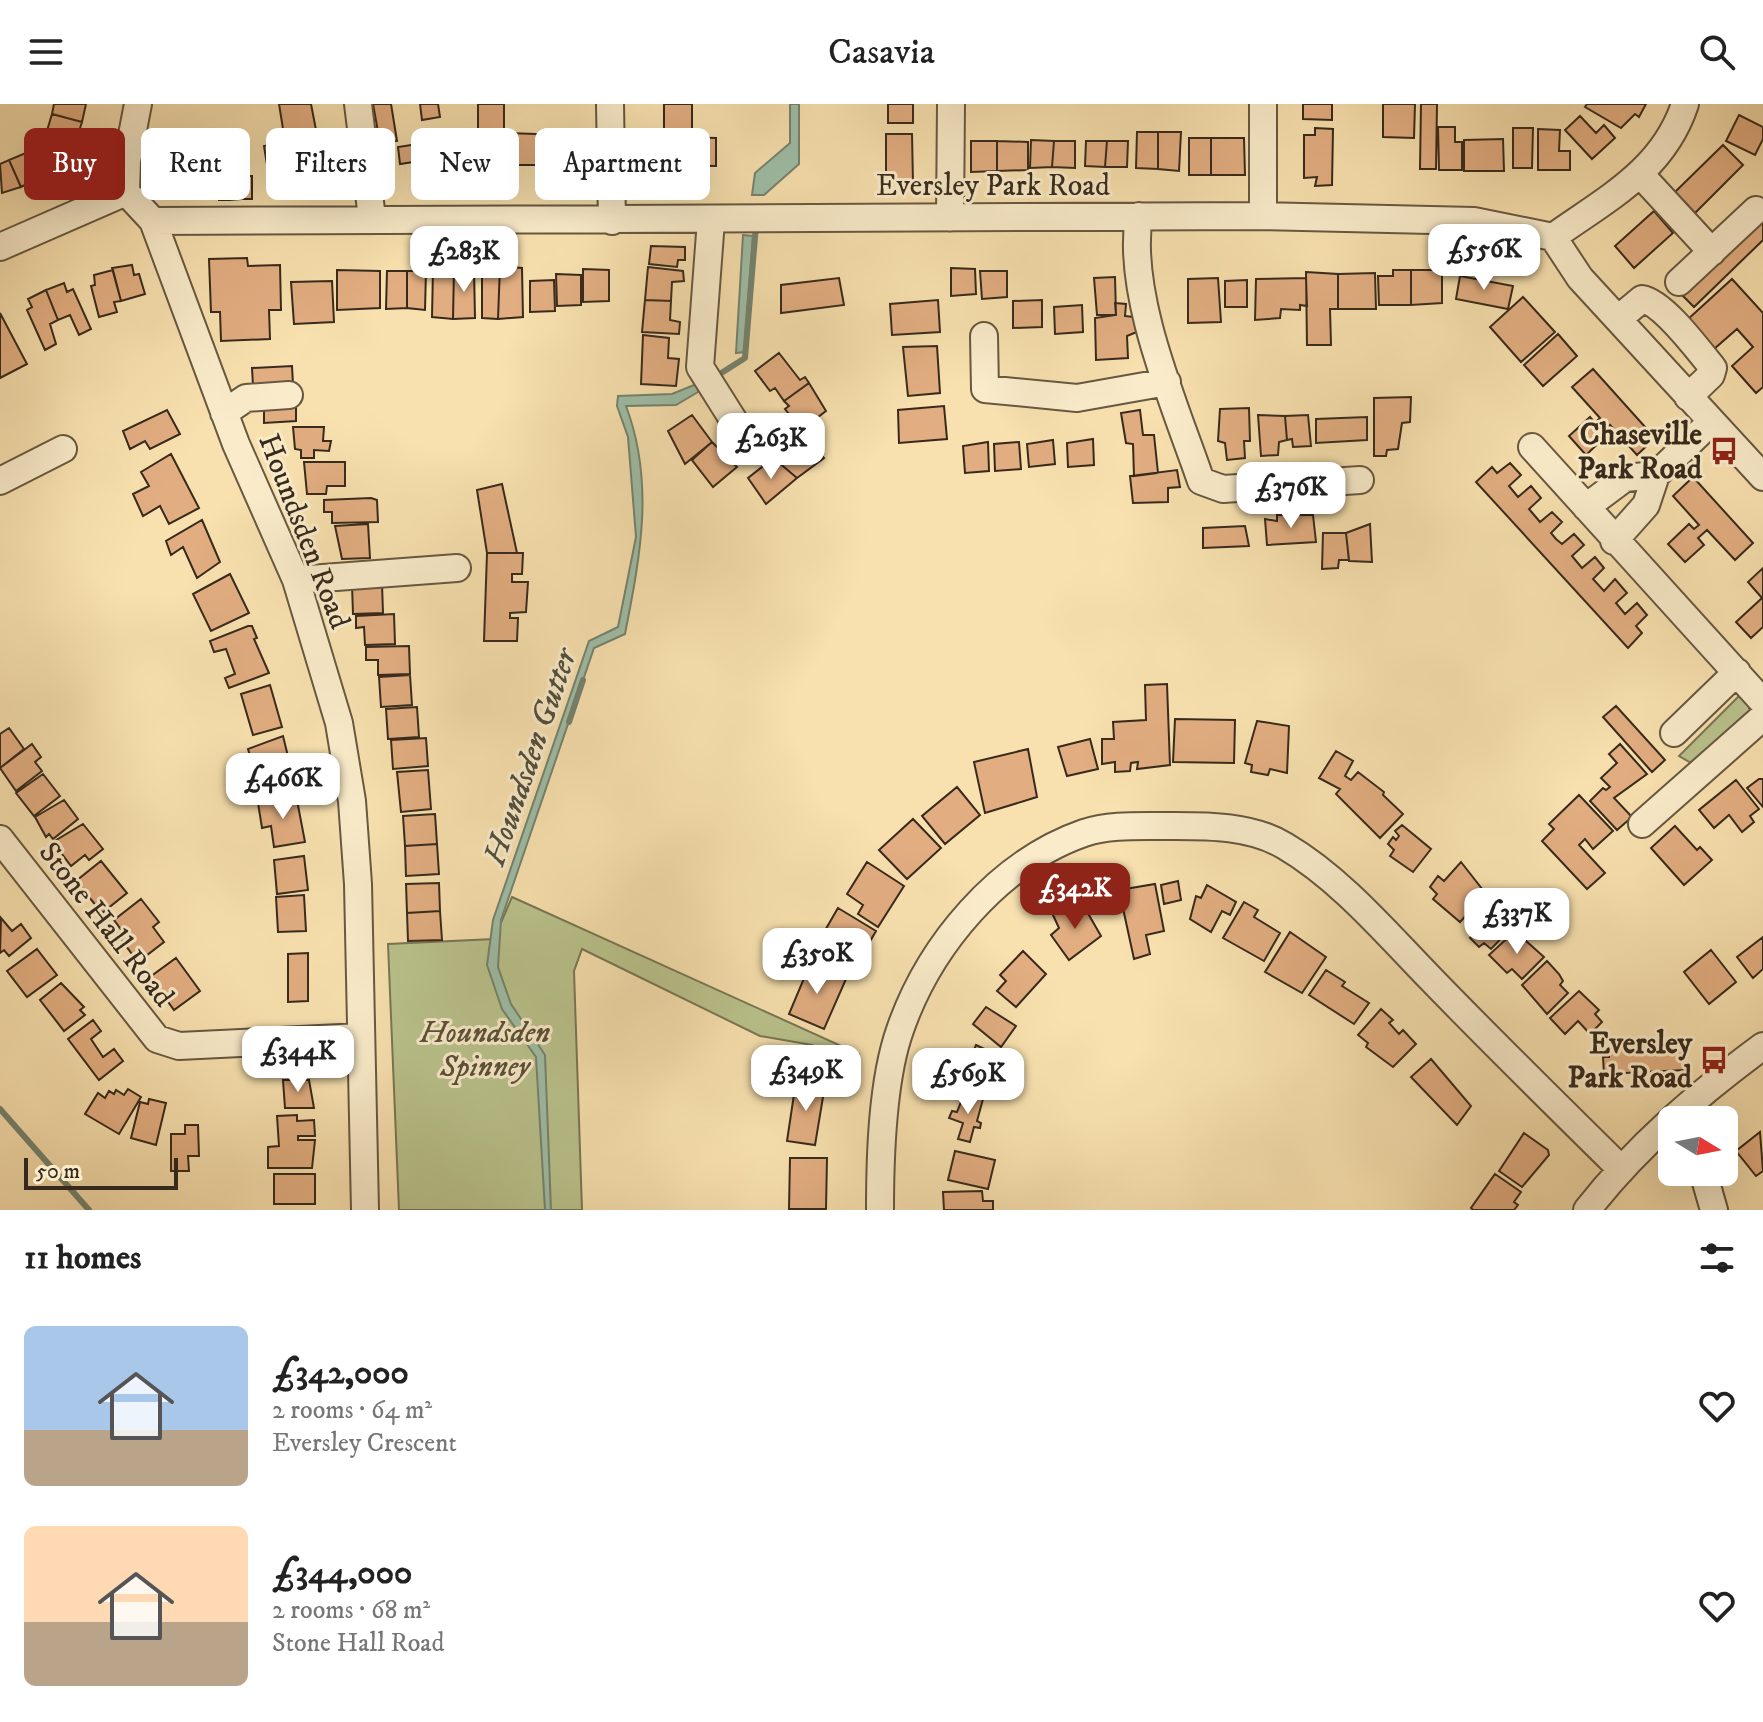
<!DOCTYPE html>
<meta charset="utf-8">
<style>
:root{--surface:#fff;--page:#f2f2f2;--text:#222;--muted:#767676;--accent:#8f2418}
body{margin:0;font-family:"IM FELL DW Pica",serif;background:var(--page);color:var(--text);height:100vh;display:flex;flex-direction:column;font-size:30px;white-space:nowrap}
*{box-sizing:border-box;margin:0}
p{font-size:26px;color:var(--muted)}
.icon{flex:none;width:44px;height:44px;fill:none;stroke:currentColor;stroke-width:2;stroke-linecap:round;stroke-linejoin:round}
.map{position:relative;height:1106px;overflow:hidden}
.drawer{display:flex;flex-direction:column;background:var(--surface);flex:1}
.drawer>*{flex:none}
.hud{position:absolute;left:24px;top:24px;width:800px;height:72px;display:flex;gap:16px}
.needle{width:52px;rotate:100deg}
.controls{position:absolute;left:1658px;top:1002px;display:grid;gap:16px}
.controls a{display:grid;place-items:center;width:80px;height:80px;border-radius:12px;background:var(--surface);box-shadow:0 8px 32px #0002;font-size:40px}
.scale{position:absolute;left:24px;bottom:20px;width:154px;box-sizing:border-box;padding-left:8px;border:4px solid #372a1c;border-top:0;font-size:22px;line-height:28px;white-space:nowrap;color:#372a1c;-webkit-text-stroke:6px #faeccb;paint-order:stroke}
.price{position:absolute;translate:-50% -68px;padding:0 18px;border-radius:16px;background:#fff;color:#222;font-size:26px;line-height:52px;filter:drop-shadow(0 2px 4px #0008)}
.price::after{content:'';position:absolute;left:50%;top:48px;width:24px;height:18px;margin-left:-12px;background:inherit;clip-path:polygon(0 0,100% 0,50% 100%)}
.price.on{background:var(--accent);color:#fff}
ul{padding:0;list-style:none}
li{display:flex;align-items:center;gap:24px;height:200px;padding:0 24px}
li span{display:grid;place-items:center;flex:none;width:224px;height:160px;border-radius:12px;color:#555}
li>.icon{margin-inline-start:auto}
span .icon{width:96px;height:96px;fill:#fffc;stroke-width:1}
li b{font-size:34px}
h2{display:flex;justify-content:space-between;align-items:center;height:96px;padding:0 24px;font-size:34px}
.pill{padding:0 28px;border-radius:12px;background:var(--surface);box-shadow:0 8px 32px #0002;font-size:28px;line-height:72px}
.pill.on{background:var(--accent);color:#fff}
header{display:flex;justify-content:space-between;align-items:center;height:104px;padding:0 24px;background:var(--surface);font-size:36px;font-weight:600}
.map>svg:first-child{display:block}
.green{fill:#bac38d;stroke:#787654;stroke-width:2}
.water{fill:#9ebea7;stroke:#75836f;stroke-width:2}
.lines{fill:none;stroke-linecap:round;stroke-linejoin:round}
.stream{stroke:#75836f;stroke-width:6}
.building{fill:#e2ae81;stroke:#372a1c;stroke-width:2}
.minor-casing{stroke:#675841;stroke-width:30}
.minor{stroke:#faeccb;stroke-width:26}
.labels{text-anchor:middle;stroke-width:6;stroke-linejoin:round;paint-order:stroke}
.street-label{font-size:30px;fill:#372a1c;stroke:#faeccb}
.poi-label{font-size:30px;font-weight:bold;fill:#372a1c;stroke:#faeccb;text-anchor:end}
.park-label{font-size:30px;font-style:italic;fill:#585038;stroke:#faeccb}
.water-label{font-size:32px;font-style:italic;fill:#514f3f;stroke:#faeccb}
</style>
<header><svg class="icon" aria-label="menu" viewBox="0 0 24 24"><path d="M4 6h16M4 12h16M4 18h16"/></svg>Casavia<svg class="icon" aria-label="search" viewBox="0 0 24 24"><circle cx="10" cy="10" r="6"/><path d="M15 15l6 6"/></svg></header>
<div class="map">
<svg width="1763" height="1106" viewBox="0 0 1763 1106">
<rect width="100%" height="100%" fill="#f8e1af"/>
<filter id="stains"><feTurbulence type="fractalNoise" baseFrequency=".0025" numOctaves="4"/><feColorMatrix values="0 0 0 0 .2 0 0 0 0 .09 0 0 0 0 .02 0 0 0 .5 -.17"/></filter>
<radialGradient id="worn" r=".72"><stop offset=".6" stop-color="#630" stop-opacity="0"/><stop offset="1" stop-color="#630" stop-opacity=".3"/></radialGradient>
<!-- green -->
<path class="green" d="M1741,590l6,6 3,12 -57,52 -14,-8z
M512,793l347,157 -3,16 -44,-25 -52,-9 -178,-87 -8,22 8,239h-183l-11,-266 106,-5z"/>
<!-- water -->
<path class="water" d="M790,0h9v60l-35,31h-12l3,-22 35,-30z
M743,131l10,1 -9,116 -8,1z
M699,279l4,6 -27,16 -50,1c29,77 14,151 -1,228l-31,14 -93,272 -3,47 13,37 34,51 6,155h-6l-9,-153 -34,-48 -15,-44 6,-45 96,-279 29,-14 18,-90 -8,-100 -11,-31 1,-10 54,-2z"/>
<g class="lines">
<!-- stream -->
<path class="stream" d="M715,273l30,-19 11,-133
M569,618l14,-42
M0,1005l89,101"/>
</g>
<!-- building -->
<path class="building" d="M54,0h32l-4,18 -30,-8z
M279,0h32l5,26 -32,5z
M373,0h18l6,37 -17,2z
M420,0h18l2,13 -18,3z
M478,0h26v47l-26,1z
M664,0h28v26l-28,1z
M888,0h25v19h-25z
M1303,0h29v16l-29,-1z
M1383,0h32l-1,34 -31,-1z
M1421,0h16l-1,65h-16z
M1587,0h59l-7,13 -4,-3 -14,14 -36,-21z
M52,10l30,8 -7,22 -29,-10z
M1739,11l24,12v12l-8,16 -29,-14z
M1580,12l16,17 8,-8 11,13 -23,21 -27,-29z
M1438,23h17v15h7v28h-23z
M1315,24l18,1 -1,56 -17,1 2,-9 -13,1v-43h11z
M1513,24h20l-1,40h-19z
M1538,25l22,1 -1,21h11v19h-32z
M1137,28h21v37l-22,-1z
M1158,28h23l-2,39 -21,-2z
M506,29l57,2 -3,30h-56z
M336,30l5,32 -72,11 -5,-31z
M886,30h26l1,48h-27z
M642,32l74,2v28l-73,-1z
M1189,34h22v37h-22z
M1211,34h33l1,37h-34z
M1503,35l1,32h-40v-31z
M1031,36l23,1 -2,26 -22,1z
M971,37h26v30l-26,1z
M997,37l31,1v28l-31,1z
M1054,37h21v27l-23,-1z
M1086,37h21l-2,26 -20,-1z
M1107,37h21l-1,26h-22z
M431,38l2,17 -33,5 -2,-17z
M167,39l39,1v14h11l-1,38 -23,-1v-7h-21v-21h-6z
M1723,41l20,20 -48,48 -20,-21z
M33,46l11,25 -23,12 -12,-27z
M9,56l12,27 -19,6 -2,-29z
M219,72h11v24h-11z
M230,72h11v23l-11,1z
M241,72h11v23h-11z
M1654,107l19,22 -39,35 -19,-22z
M1763,115v21l-69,67 -11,-11z
M651,142l34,1v13h-7l-1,7 -28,-3z
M247,154l1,8 32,-1 1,45h-12l1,29 -49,2 -1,-29h-9l-2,-53z
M132,161l2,10 5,-1 6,20 -24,7 -9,-33z
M500,162l22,2 1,49 -25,2z
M500,162l-2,53 -16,-1v-49z
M648,163l35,4 1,10 -12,1 -1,19 -26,-1z
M951,164l24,1 1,25 -25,2z
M433,165h21l-1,50 -21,-2z
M454,165l20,1 1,48 -22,1z
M583,165l26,1v31l-26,1z
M113,166l8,31 -7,1 3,10 -18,5 -8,-31 4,-1 -1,-10z
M337,166l43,1v37l-43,2z
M1393,166h18v35h-32l-1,-29h15z
M1411,166h31v33l-31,2z
M387,167h20v37l-21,1z
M407,167h19l-1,39 -18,-2z
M980,167h27v26l-25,2z
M1306,168l32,2v35h-8l1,36h-24z
M1375,169l1,36h-38v-35z
M556,170l25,1v30l-24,1z
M1460,172l53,10 -5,23 -52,-10z
M1115,173l1,38h-19l-3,-37z
M839,174l5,27 -63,8v-28z
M1218,174l3,44 -33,1v-44z
M1306,174l1,28 -7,-1v5l-19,-1 -1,9 -25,2 1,-41z
M1732,175l31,34v74l-7,6 -24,-27 21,-19 -16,-18 -23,20 -27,-29z
M554,176l1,31 -25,1v-31z
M1247,176v27h-22v-26z
M332,177l2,41 -40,2 -3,-42z
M64,179l3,9 6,-3 18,40 -12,6 -9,-20 -12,5 -12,-30z
M46,186l12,30 -8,4 6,20 -11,6 -18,-40 5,-3 -4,-8z
M1523,193l32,35 -34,30 -31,-35z
M645,196l26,1 -1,19 10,2 -1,12 -37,-2z
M938,196l2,32 -48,3 -2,-31z
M1042,196v27l-29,1v-27z
M1115,199l11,1 -1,12 8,1 4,15 -10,4 1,22 -32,2 -1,-42 21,-3z
M1082,201l1,27 -28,2 -1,-27z
M0,209l27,51 -27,14z
M1558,230l19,22 -34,30 -19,-21z
M643,231l26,3 -1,20 11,1 -3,27 -35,-2z
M937,242l3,47 -32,3 -5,-49z
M779,249l21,27 5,-3 4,6 -25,18 -9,-13 -5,3 -15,-20z
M292,262l1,18 -40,2 -1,-18z
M1593,265l62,69 -18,17 -27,-30 -8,7 4,4 -20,19 -17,-19 21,-19 5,6 5,-5 -28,-31z
M809,279l17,28 -25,19 -16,-21 4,-3 -5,-5z
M1411,293l-1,25 -8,1 -4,26 -11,1 -1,6h-12v-58z
M296,301v16l-32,2v-17z
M944,302l3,33 -48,4 -1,-33z
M1249,304l1,33h-6l1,17 -18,2 -2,-17 -7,-2 2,-32z
M167,306l13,24 -30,15 -5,-8 -15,8 -7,-18z
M1140,306l3,25h11l4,38 -24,3 -1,-32 -7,-1 -5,-30z
M692,311l20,27 -27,22 -17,-33z
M1258,311l27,1 2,24 -8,2 -1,13 -17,1z
M1308,311l3,31 -18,1 -1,-8 -5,1 -2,-24z
M1367,313v23l-51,3v-24z
M293,323h31l-1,14h8l-2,10 -15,-1v8h-13v-8l-6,-1z
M804,330l20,24 -27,20 -20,-17 11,-8 -3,-5z
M1093,335l1,26 -26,2 -1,-24z
M1053,336l2,24 -26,3 -2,-23z
M712,338l25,25 -24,20 -21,-27z
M988,338l1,29 -24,2 -2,-27z
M1019,338l2,27 -26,2 -1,-27z
M171,350l28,54 -30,16 -9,-18 -17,10 -10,-22 16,-8 -8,-14z
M777,357l20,17 -31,26 -18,-26 19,-15 4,4z
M304,358h41v24h-18l-1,8h-19z
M1510,359l11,12 -12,11 9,11 13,-11 10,12 -12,11 11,13 12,-10 10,10 -11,11 5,6 6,5 12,-10 10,11 -12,11 10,12 13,-11 9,11 -11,11 11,12 11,-12 12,14 -11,10 9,11 12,-11 10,12 -11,11 6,7 -14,15 -152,-166 16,-15 5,6z
M1177,366l3,17 -12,1v14l-35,1 -3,-27z
M1693,373l60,66 -18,17 -28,-30 -9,8 6,7 -19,17 -17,-18 21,-20 5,5 5,-4 -26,-29z
M502,380l15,69h-30l-10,-63z
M371,394l6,2 1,22 -46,1v-11h-8v-12z
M1277,411h36l3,27 -49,3 -2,-26 12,2z
M202,416l18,42 -23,16 -14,-31 -12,8 -5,-14z
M368,420l2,34 -28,1 -7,-33z
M1370,420l2,38 -23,-1 -3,-28z
M1245,422l4,20 -46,2v-20z
M1323,429h23l3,27h-10l-1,8 -16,1z
M487,449h36l-1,21h-10v8h16l-2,30 -16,1v5h8l-1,23h-33z
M1763,464v59l-12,11 -15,-16 26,-24 -14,-16z
M230,470l19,39 -38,18 -18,-37z
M382,480l1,29 -30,1 -1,-29z
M394,510l1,30 -30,1 -1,-18 -8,1v-12z
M248,522h4l5,12 -3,1 15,34 -40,15 -4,-10 10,-4 -9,-25 -12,3 -4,-11z
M409,542l1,28 -32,1v-15h-12v-13z
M410,571l2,30 -31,2 -2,-30z
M1167,580l3,81 -33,4 1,-7 -7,1 -1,8 -15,1v-10l-13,2v-25h12l-1,-17 33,-2 -1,-35z
M270,581l12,42 -29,8 -12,-41z
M1616,602l49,54 -13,12 -49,-55z
M417,603l2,30 -31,2 -2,-30z
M1175,615l60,1 -1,43 -61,-1z
M1257,617l32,5 -2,47 -17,-4 -2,6 -17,-3 1,-7 -7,-2z
M9,624l15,21 -24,19v-34z
M283,632l12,49 -31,3 -8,-29h-5l-3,-10z
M426,634l2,28 -35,3 -2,-29z
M1090,635l8,30 -31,7 -9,-29z
M32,640l9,13 -6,5 7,9 -26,20 -16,-23z
M1620,640l27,30 -33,24 18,19 -15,13 -27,-29 13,-13 3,2 4,-3 -9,-9 16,-15 -8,-9z
M1028,645l9,48 -52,16 -11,-51z
M1336,647l17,10 -8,15 6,4 7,-8 26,20 -1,3 20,19 -23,24 -44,-44 4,-5 -21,-11z
M428,666l3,39 -30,3 -4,-40z
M43,670l17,22 -26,20 -18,-23z
M1759,675h4v28l-16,-19z
M1736,676l23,29 -9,7 4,6 -12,10 -13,-17 -15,13 -15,-18z
M957,683l23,28 -35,29 -23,-28z
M296,691l9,47 -31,5 -3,-21 -9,2 -4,-25z
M1579,691l34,36 -20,18 -8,-10 -6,6 26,28 -18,16 -45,-48 12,-12 -5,-5z
M64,696l14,19 -25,20 -4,-5 -3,3 -11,-20z
M435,710l2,30 -32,2 -2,-30z
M913,715l28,29 -34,31 -28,-29z
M83,720l20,25 -14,11 -4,-5 -14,11 -18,-24z
M1402,721l29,24 -18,23 -23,-16 4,-6 -6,-6 5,-7 3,3 3,-4 -4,-5z
M1675,722l22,24 3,-3 12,13 -28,25 -33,-37z
M437,740l2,30 -33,2 -1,-30z
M304,752l4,34 -31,4 -3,-34z
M101,757l26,32 -25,20 -26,-32z
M867,758l37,24 -26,41 -20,-13 5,-9 -16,-11z
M1461,758l25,32 -26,28 -27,-23 4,-5 -7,-7 8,-11 6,5z
M1178,777l3,19 -17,4 -3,-19z
M439,779l1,28 -33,2 -1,-29z
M1155,780l9,47 -18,4 4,19 -16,5 -15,-69z
M1207,781l29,17 -6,13 -8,-4 -11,21 -21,-13 6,-23 5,2z
M1489,790l9,10 -6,6 7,9 7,-6 10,10 -25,26 -7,-6 -5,4 -9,-9 7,-10 -6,-8 1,-8z
M304,791l2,36 -28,1 -2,-35z
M141,795l18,23 -6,5 11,15 -26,20 -21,-28 5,-3 -8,-11z
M1244,798l14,8 -4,7 26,16 -16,28 -41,-23z
M1082,799l19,33 -32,24 -18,-25 8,-7 -6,-13 13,-9 4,5z
M838,804l38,23 -21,36 -15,-10 -5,9 -23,-13z
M440,807l2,29 -34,1 -1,-28z
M1,814l11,13 9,-7 10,14 -22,18 -5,-6 -4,3z
M1515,827l29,26 -22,22 -10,-10 -5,4 -18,-18z
M1290,828l36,25 -24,36 -37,-21z
M1763,833v32l-10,9 -16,-21z
M37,845l20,26 -30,22 -20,-26z
M1711,846l25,32 -27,22 -25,-32z
M1023,847l23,23 -30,33 -19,-16 9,-10 -6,-6z
M308,849v48l-20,1v-48z
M176,854l24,33 -26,19 -24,-33z
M1547,857l12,13 4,7 -3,4 8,8 -21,21 -25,-29z
M810,860l36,15 -22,50 -35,-15z
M1326,866l19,12 -3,4 27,17 -15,21 -45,-29z
M61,879l23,24 -4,3 5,5 -21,16 -24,-31z
M1579,887l20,19 -4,4 7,8 -12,12 -12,-13 -13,13 -15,-16z
M986,903l30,19 -15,21 -28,-23z
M1381,905l12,11 -4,3 10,11 4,-4 13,14 -23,23 -27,-20 2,-4 -10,-8z
M93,916l8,11 -10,8 12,18 11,-8 9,12 -24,19 -31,-41z
M1654,940h26l5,26 -81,4 -1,-17h6v-9z
M976,941l23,11 -7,14 -5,-4 -13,26 -28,-13 17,-30 9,5z
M1431,955l40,47 -14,19 -46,-48z
M283,976h26l5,28h-29z
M796,977l29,4 -10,60 -28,-4z
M128,985l13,8 -22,37 -34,-20 13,-21 7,5 4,-7 5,3 2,-4 8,5z
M964,990l19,5 -6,22 4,2 -1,5 -6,-1 -4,15 -12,-3 5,-16 -14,-5 3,-7 5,1z
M149,995l17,4 -10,42 -25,-7 9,-36 8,2z
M297,1011v6l17,-1 1,16h-17v4h17l-3,28h-44v-21l11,-1 -2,-30z
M185,1021h13l1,31h-11l1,15h-18v-37h14z
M1760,1028l3,39 -7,5 -20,-25z
M1524,1029l24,17 1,5 -27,32 -23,-16z
M955,1047l40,9 -7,29 -40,-9z
M790,1054h37l-1,51h-37z
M274,1070h41v30h-41z
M1495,1070l26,18 -7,10 4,3 -4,5h-41l-2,-2z
M982,1087l1,10h10v9h-49l-1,-18z"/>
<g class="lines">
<defs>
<path id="minor" d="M358,0l14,114
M610,0l2,117
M1263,0v112
M1640,70l72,78
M126,88l27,29 1110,-5 211,5 79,16 27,41 183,199
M126,88l1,-31 11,-57
M1139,112c-13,79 36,189 62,265l22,8 137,-9
M950,114l1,-114
M711,116l-11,147 44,70
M153,117l83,223 60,136 43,143 13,78 6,83 7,326
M1553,133c53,-38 110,-66 132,-133
M0,143l126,-55
M1679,178l77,-72
M1618,215l24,-20c22,4 56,51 71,69l-2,7 -23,22
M984,232l1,53 92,9 90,-16
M224,309l22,-15 43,-3
M1532,343l231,255
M0,377l63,-32
M1586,403l39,-29 31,-3 55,-53
M1614,437l32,-36 10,-30
M296,476l161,-12
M1674,629l63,-61
M1642,720l121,-107
M0,735l157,200 22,7 181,-9
M1703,1068l11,38
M880,1106c0,-54 2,-129 20,-180 29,-84 98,-167 184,-197 24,-8 51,-7 77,-7 41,0 88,-2 124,20 56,33 102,88 147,134 62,64 125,126 188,188
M1587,1106c50,-64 111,-116 176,-164"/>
</defs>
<!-- minor casing -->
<use href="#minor" class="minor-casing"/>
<!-- minor -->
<use href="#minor" class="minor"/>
</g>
<!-- icons -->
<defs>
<symbol id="bus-bare" viewBox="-9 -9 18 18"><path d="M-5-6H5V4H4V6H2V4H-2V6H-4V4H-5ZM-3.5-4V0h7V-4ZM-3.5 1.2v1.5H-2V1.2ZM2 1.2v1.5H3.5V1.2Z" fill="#8f2418" stroke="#faeccb" stroke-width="2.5" paint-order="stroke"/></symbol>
</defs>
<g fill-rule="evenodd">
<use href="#bus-bare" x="1704" y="327" width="40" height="40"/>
<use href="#bus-bare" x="1694" y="936" width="40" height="40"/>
</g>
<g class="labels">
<!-- street labels -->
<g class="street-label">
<text x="993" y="91">Eversley Park Road</text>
<text transform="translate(305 427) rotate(69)" y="10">Houndsden Road</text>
<text transform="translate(107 820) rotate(52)" y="10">Stone Hall Road</text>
</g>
<!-- poi labels -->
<g class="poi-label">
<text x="1702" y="340">Chaseville<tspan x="1702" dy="34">Park Road</tspan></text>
<text x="1692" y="949">Eversley<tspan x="1692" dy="34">Park Road</tspan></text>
</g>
<!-- park labels -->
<g class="park-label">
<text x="485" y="938">Houndsden<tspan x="485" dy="34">Spinney</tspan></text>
</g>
<!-- water labels -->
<g class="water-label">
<text transform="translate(529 653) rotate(-71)" y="11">Houndsden Gutter</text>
</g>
</g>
<rect width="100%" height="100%" filter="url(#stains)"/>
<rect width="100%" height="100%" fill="url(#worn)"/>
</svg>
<div class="controls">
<a><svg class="needle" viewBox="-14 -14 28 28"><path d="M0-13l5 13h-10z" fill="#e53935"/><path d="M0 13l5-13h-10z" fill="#767676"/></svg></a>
</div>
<div class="scale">50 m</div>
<b class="price" style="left:1484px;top:188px">£556K</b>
<b class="price" style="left:464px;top:190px">£283K</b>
<b class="price" style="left:771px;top:377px">£263K</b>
<b class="price" style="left:1291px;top:426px">£376K</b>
<b class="price" style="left:283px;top:717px">£466K</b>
<b class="price on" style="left:1075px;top:827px">£342K</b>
<b class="price" style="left:1517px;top:852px">£337K</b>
<b class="price" style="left:817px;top:892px">£350K</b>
<b class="price" style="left:298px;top:990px">£344K</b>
<b class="price" style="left:806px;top:1009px">£349K</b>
<b class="price" style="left:968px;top:1012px">£569K</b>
<div class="hud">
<a class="pill on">Buy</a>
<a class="pill">Rent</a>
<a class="pill">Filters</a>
<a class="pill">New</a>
<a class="pill">Apartment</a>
</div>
</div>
<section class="drawer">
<h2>11 homes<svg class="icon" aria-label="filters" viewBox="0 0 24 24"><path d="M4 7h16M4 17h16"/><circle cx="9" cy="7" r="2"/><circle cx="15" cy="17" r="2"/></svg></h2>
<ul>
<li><span style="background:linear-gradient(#a9c7e8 65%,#b9a48a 0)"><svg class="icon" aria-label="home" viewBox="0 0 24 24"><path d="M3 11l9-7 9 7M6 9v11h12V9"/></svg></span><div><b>£342,000</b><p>2 rooms · 64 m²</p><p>Eversley Crescent</p></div><svg class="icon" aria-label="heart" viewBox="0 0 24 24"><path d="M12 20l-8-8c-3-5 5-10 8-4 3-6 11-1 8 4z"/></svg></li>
<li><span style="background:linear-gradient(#ffd9b3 60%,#b9a48a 0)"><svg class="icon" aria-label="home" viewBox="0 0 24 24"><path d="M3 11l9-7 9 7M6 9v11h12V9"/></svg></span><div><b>£344,000</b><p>2 rooms · 68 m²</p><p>Stone Hall Road</p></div><svg class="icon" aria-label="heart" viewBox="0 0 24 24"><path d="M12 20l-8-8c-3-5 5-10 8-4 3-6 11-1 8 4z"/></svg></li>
</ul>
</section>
